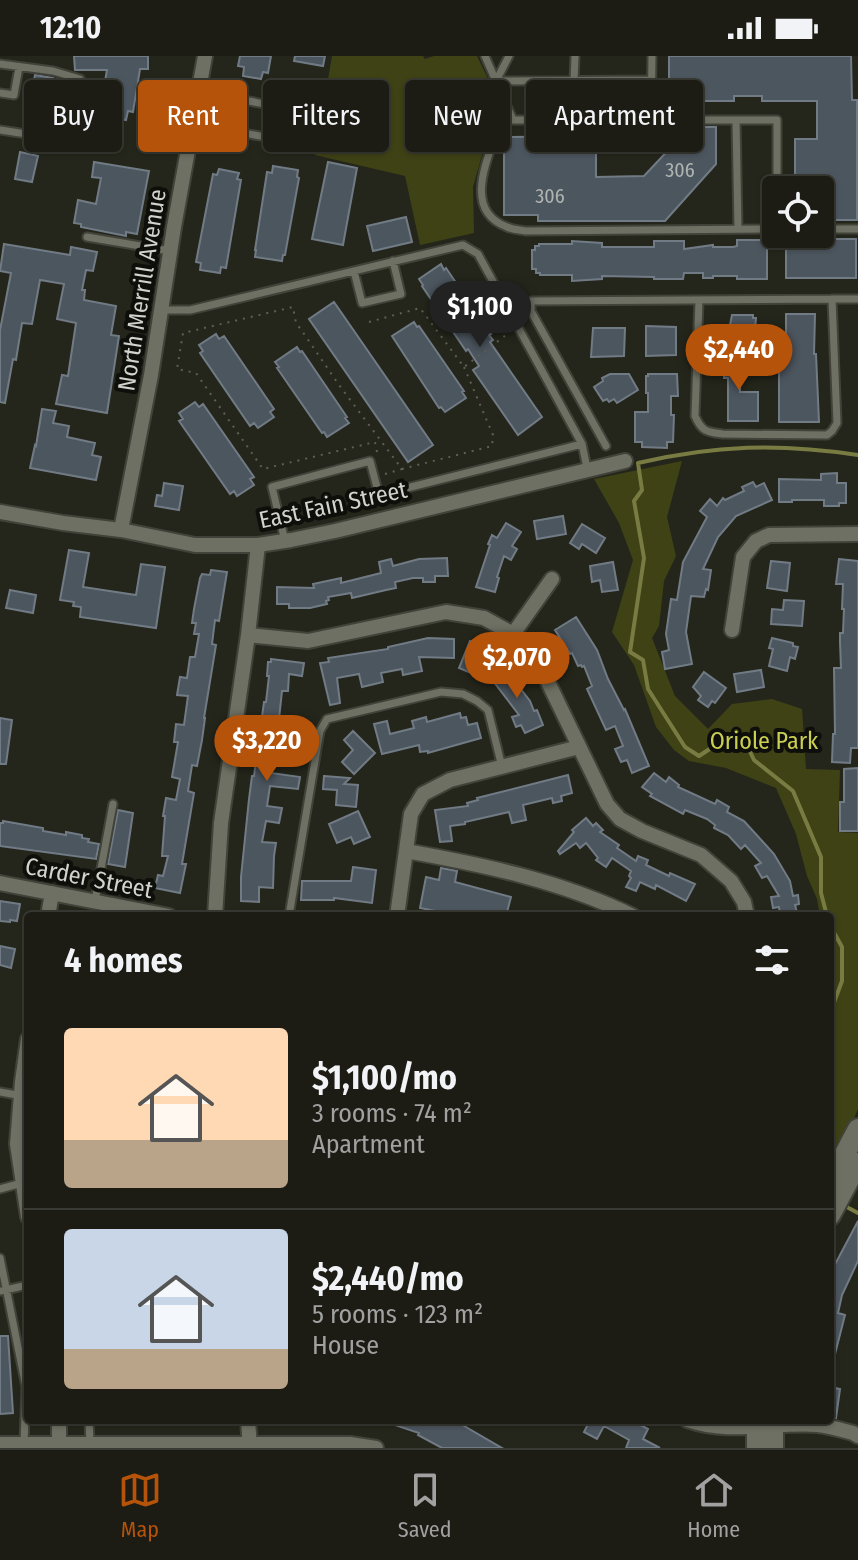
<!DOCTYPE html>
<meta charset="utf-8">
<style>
:root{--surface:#1c1c14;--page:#25251d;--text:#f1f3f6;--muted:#a0a1a0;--line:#3a3a34;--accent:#b45309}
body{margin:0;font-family:"Fira Sans Condensed",sans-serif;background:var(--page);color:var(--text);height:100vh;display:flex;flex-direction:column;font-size:30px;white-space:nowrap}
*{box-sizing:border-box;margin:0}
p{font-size:26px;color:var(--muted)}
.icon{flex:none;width:44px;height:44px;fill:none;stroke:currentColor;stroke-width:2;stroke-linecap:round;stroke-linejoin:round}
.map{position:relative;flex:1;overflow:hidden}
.sheet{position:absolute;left:24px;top:856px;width:810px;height:512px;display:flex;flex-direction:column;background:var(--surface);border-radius:8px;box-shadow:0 2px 6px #0004,0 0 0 2px var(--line)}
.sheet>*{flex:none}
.banner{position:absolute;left:24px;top:24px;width:810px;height:72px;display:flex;gap:16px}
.controls{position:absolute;left:762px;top:120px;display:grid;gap:16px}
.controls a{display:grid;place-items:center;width:72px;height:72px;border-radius:8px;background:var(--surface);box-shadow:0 2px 6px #0004,0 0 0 2px var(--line);font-size:40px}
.price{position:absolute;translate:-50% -68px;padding:0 18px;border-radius:28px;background:var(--accent);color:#fff;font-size:26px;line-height:52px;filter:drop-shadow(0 2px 4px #0008)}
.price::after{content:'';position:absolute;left:50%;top:48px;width:24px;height:18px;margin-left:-12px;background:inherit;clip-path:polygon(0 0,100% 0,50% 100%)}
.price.current{background:#222;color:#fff}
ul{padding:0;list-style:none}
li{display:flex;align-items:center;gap:24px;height:200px;padding:0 40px}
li+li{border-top:2px solid var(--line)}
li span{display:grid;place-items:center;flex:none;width:224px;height:160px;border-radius:8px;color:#555}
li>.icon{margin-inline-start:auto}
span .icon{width:96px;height:96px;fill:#fffc;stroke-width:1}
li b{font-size:34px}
h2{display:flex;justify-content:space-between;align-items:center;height:96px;padding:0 40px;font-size:34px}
.tag{padding:0 28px;border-radius:8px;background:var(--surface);box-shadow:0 2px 6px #0004,0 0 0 2px var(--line);font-size:28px;line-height:72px}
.tag.current{background:var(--accent);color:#fff}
.status{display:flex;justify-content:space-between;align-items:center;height:56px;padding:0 40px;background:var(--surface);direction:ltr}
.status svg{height:22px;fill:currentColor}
.menu{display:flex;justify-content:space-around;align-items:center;height:112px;border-top:2px solid var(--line);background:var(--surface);font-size:22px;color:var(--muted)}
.menu a{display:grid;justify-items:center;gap:4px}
.menu .current{color:var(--accent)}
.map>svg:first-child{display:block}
.green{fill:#3f4215}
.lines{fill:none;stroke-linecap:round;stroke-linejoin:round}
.stream{stroke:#797c42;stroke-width:4}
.building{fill:#4c565f;stroke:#717b85;stroke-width:2}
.lane-casing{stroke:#414239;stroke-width:11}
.street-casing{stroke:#414239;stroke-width:18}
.secondary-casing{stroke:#414239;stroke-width:24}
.path{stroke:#5e5f55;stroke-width:2;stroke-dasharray:2 6;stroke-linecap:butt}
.lane{stroke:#6e7063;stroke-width:7}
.street{stroke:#6e7063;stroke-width:14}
.secondary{stroke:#6e7063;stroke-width:20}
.labels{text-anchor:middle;stroke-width:8;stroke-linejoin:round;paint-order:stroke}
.number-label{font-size:20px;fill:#b0b4b1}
.street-label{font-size:24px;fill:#d2d3cc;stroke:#0e0e0a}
.park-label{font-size:24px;fill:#c9cf53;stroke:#0e0e0a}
</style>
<div class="status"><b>12:10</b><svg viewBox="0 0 49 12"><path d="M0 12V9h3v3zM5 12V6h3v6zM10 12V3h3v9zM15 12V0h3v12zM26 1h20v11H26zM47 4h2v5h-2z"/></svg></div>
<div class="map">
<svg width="858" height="1392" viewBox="0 0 858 1392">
<rect width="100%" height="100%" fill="#25261b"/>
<!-- green -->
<path class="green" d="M332,0h91l2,3 9,-3h43l21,43 -25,88 1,46 -54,12 -15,-69 -90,-21z
M682,405l-15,56 9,39 -12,25 -5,45 -7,12 23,58 33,33 24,-25 40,-5 30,10 4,60 34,1 -2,62 20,1v276l-7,16 -21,38v-247h-10l-3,-17 -10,-23 -11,-42 -20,-46 -50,-20 -37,-7 -15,-11 -18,-23 -22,-62 -22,-33 21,-72 -14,-37 -25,-44z"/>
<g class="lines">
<!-- stream -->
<path class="stream" d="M827,860l-6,-23v-36l-28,-66 -39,-31 -12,-25c-17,4 -29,11 -43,21l-14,-9 -37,-58 -5,-29 -13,-8 14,-94 -10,-57 8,-11 -4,-27c77,-18 141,-20 220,-8
M830,869l12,22v34l-9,24 -1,46 -2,9
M843,1149l15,8"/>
</g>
<!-- building -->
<path class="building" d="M74,0h74v13h-8l-7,43 -5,-1 -2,9 -27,-5 8,-45h-32z
M240,0h31l-3,17 -5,-1 -2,7 -18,-3 1,-9 -6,-1z
M295,0h30l-2,10 -29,-5z
M669,0h182l1,44h5v120h-37v-30h-25v-51h22v-38h-55v-5h-28v5h-65z
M35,19l18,3 -6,31 38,7 -3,17 -28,-5 1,-4 -28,-5z
M674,71h42v37l-51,57h-127v-6h-34v-78l92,-1v41l48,-1 30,-32z
M20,96l18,4 -6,26 -17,-3z
M94,106l55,9 -12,63 -11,-2v4l-45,-9v-3l-7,-1 4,-23 18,4 5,-26 -9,-1z
M328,106l29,6 -14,77 -31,-6z
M273,110l25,4 -1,7 2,1 -14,77h-2l-1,6 -27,-4 1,-7h-1l12,-78 5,1z
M219,113l20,4 -2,6 4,1 -15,88 -5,-1 -1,6 -20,-3 1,-7 -5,-1 17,-88 4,1z
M406,161l6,25 -39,9 -6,-25z
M786,183h70v39h-70z
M737,184h30v39h-30v-3h-24v2h-10v-5h-19l-1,6h-29v-2l-52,-1v3l-30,2v-6h-32v-2h-4v-4h-4v-19h3v-4h4v-2h33v-3l30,2v4h52v-6h30v8l29,-4v2h20l4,-1z
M4,188l66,11 1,-8 26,5 -4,19 -7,-1 -4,20h3l-1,10 32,6 -5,29 8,1 -12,77 -51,-9 6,-29 6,1 8,-53 -19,-4 7,-35 -24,-4 -8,44 -10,-1 -6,37 -3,-1 -8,44 -5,-1v-72l11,-57 -11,-2z
M441,208l3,6 2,-2 45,66 -2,1 4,5 -3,2 52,75 -24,18 -45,-65 6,-4 -11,-17 -2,2 -44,-65 1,-1 -4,-6z
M334,246l99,143 -25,17 -99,-143z
M786,258h29l-1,40h2l3,68h-40v-68h7z
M732,259h21v3h3l-2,22h-18l-6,-5 -1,-10h1z
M414,266l3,5 2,-1 45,65 -2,1 4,6 -21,14 -4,-5 -2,1 -47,-72z
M646,270l30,1v28l-30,1z
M593,272h32l-1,28 -33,1z
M216,278l3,5 5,-3 50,73 -4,3 4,5 -16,11 -4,-5 -4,3 -50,-73 3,-2 -4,-6z
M297,291l3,5 2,-1 45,66 -2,1 4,5 -22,14 -3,-5 -2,1 -45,-65 2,-1 -4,-5z
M739,294l1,42h18v29h-30v-43h-4v-27z
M610,318h19l9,16 -21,13 -3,-4 -5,3 -2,-3 -4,2 -9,-14 9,-6 -1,-3z
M648,318h29l1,22h-7v19h3l-1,27h-6v6l-25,-1v-5h-7v-30h13v-19h-2v-17h2z
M195,346l4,5 4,-3 51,73 -4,2 4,6 -17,11 -3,-5 -4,3 -51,-73 4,-2 -4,-6z
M42,353l14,2 -3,12 16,3 -2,11 28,6 -3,12 9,2 -5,23 -66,-12 5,-23 1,1z
M837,417v10h9v20h-7v3h-15v-6h-32v2h-13v-23l42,1v-6z
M753,426l3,5 8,-4 8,17 -36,16 -18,21 -15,32 8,1 -3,20 -2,-1 -2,8 -13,-1 -5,36 6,32 -27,5 -3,-17 7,-2 -3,-16 5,-35 6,1 6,-38 24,-45 -7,-6 10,-12 7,7 6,-8 2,2 19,-9 -2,-4z
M164,427l19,3 -4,24 -24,-4 2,-11 5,1z
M563,460l3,18 -29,5 -3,-18z
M506,467l15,9 -9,14 5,3 -6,11 -7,-4 -7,21 2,1 -4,14 -19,-5 14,-42 -2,-1 4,-9 5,3z
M582,468l23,14 -9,15 -14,-9 -3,5 -9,-6z
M69,494l20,3 -6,34 53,8 5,-31 24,3 -9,61 -76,-11 1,-10 -8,-1 1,-4 -14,-2z
M447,502l1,18h-13v6h-12v-4h-10l-18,4 1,6 -10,2 -34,8 -1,-5 -23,4 1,3 -3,1 1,3 -17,4h-21v-4h-12v-17l37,1 -1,-4 28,-6v5l40,-10 -2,-11 12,-3 2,7 26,-7z
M839,503l19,2v187h-7l-1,15 -18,-1 1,-28h2l-1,-66h7l-1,-26v-9h3l1,-24h-2l1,-25h-7z
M771,505l19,2 -3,28 -20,-3z
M613,506l5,28 -16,2 -2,-12 -8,2 -2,-16z
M211,514l16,2 -8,49 -4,-1 -3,24 4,1 -12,73h1l-3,22 -5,26 -5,-1 -4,26 6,2 -12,71h4l-6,29 -25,-5 3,-13 5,1 5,-20h-6l3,-40h-2l3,-18 10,2 4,-21 -8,-2 6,-35h-4l2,-18 8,1 4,-29 -11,-1 3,-18 7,1 3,-21h5l4,-23h-5l2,-11h-4l2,-14 6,-31 2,-4 8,1z
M10,534l26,5 -3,18 -27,-5z
M784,544l20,1 -2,25 -31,-2 1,-15 11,1z
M576,561l21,33 11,29 16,31 1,-1 24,57 -17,7 -5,-13 -6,2 -6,-13 8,-3 -8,-20 -9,4 -19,-41 5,-3 -8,-20 -2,1 -1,-2 -3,1 -6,-13 -2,1 -15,-24z
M428,582l26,1v19l-35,-1 3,14 -19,4 -1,-6 -21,4 2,9 -21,5 -3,-13 -22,4 3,25 -10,2 -10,-42 9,-1 -1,-4 60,-9v-2z
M772,582l21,5v3l5,1 -3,12 -5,-2 -3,14 -18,-5 4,-17 -4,-1z
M470,585l11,4 -3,6 15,6 -6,17 -14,-5 -2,4 -12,-5z
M271,603l33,4 -2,13 -13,-2 -1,17h-6l-3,28 14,2 -2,14 -3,18 -13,-2 -4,22 29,4 -2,12 -28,-3 -3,20 15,2 -3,15 -13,-2 -4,21 14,1 -2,13 -1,32 -14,-1v15l-18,-1v-24l8,-78 3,-23h2l10,-74h2l3,-26h-2l1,-14h3z
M508,608l6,8 -4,3 20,26 4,10 3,-1 6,15 -18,8 -4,-8 -5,2 -4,-10 7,-2 -29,-38z
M761,614l3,17 -27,5 -3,-18z
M704,616l22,16 -11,15 -3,-2 -4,6 -10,-7 3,-4 -8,-9z
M460,657l1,5 5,-1 2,8 9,-2 4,15 -53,15v-2l-8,1 -1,-7 -37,9 -8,-30 13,-3 3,13 24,-6 -2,-7 14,-4 1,5z
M0,662l12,2 -6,44h-6z
M353,675l22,22 -21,21 -12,-12 11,-12 -9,-10z
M858,712v63h-18v-29h4v-33z
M654,717l12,9 3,-5 10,8 -1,2 37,17 2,-4 12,7 -2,5 17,9 30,33 16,27 3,15 5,-1 1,9 -4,1 3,11h-18l-1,-9 -6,1 -2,-11 8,-1 -12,-20 -5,2 -7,-12 6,-3 -16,-18 -4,4 -13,-14 -14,-7 1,-3 -8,-6 -22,-9 -2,4 -33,-18 2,-2 -10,-7z
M568,719l4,18 -11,3 1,5 -9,2 -1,-5 -29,7 3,15 -14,3 -3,-11 -44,10v2l-15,2 2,15 -12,1 -5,-32 33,-4 -1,-3 11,-3 -1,-2z
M324,720l26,2 -6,6 14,1 -2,22 -20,-2 1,-15 -14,-1z
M118,754l15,3 -8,54 -17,-3z
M358,755l12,26 -16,7 -3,-7 -14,6 -8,-19z
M586,762l7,8 3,-3 7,7 -3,2 19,13 -2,3 19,13 2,-5 10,4 -2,5 23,11 1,-3 25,11 -9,17 -30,-16 -1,4 -15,-7 -4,9 -10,-4 5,-9 -2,-2 2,-5 -19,-13 -6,9 -10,-7 2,-2 -12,-15 -6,5 -4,-5 -16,11 -2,-3 16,-19 -2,-2z
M3,765l40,7v3l23,4v-3l16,3v3l7,1 -1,3 11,2 -3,15 -96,-13v-23h3z
M353,811l23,3 -4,33 -38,-5v2h-33l1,-19h49z
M441,812l16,3 -2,11 56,15 -5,19h-45l-41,-8 6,-31 13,3z
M0,845l20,3 -3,17 -7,-1v2l-10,-1z
M0,890l15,3 -4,19 -11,-3z
M858,1165v40l-16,34 -4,18 7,2 -12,47 -3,-1v-83l3,-7 -1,-1z
M0,1280h8l5,77 -13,1z
M830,1331l10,2 -4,29 -6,-1z
M387,1364h45l10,5 3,-5h16l-2,3 43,25h-60l-24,-13 1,-2 -33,-11z
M590,1364h41l17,9 -5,10 17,9h-34l3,-8 -25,-14 -7,13 -13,-7z"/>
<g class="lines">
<defs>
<path id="lane" d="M485,0l28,64h138
M509,0l-13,25 155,-1
M652,0l-1,64h126v70
M0,8l53,7 27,8 -4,24
M574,25l1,-25
M0,37l14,2 5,-28
M141,48l53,9
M513,64h-12c-11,35 -41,89 6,107 6,3 14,3 19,4l250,-2
M736,64l2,109
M192,68l102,18 5,-31 -100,-20
M0,74l46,7
M820,173h38
M87,181l83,14
M354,215l8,32 39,-9 -8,-33
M699,244l-4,116c7,16 12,16 28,18l104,1 5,-4 5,-8 -5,-124h26
M161,254h29l273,-65 15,9 104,190 -203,51 -9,-34 -98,26 13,54
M582,388l5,24
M606,390l-75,-135v-10l301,-2
M95,845l18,-97
M289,860l31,-185 7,-12 114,-27 22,2 14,7 11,9 14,57
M0,1036l28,5
M0,1133l22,-6
M0,1202l26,129 -2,57
M0,1235l28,-6
M89,1364l1,23"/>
<path id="street" d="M0,456l63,11 58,7 74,15h63l33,-5 44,-9 290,-70
M121,474l30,-155 23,-148 31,-171
M732,574l11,-73 13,-16 13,-6 89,-1
M513,578l39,-55
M248,579l60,6 138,-29 38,6 29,16 15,18 19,28 60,124 13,15 22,12 59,24 30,26 13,21 3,14
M406,795c78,14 155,30 227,65
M0,827l169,33
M48,860l4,-23
M215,860l6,-93 27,-188 10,-90
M397,860l14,-102 12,-20 27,-14 129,-33
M28,983l-6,43 -5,62 11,73
M59,1364v28
M248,1364l2,28
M687,1364c42,15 87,2 130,5 12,1 25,5 36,8l5,3
M0,1388h350l26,4"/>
<path id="secondary" d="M830,1126l28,-53
M830,1159l28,-52
M757,1392v-28
M773,1392v-28"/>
</defs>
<!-- lane casing -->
<use href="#lane" class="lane-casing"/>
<!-- street casing -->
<use href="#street" class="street-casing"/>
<!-- secondary casing -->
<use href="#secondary" class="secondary-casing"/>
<!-- path -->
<path class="path" d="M369,266l51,-14 44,59 46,-35
M377,396l-2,-10 -112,27 -67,-96 -19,-4 6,-36 110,-26 3,16 6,8 37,54 63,84 90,-23 1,-11 -29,-68
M385,418l17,-5"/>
<!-- lane -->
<use href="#lane" class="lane"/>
<!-- street -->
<use href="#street" class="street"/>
<!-- secondary -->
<use href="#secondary" class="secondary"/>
</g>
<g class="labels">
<!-- number labels -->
<g class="number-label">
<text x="680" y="121">306</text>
<text x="550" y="147">306</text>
</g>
<!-- street labels -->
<g class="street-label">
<text transform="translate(142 234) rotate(-81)" y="8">North Merrill Avenue</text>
<text transform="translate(333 449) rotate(-12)" y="8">East Fain Street</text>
<text transform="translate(89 822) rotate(11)" y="8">Carder Street</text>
</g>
<!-- park labels -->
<g class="park-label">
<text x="764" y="693">Oriole Park</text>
</g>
</g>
</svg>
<div class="controls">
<a><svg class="icon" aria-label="locate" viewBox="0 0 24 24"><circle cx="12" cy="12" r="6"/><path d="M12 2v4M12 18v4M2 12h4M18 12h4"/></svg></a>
</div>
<b class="price current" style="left:480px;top:293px">$1,100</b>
<b class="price" style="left:739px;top:336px">$2,440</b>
<b class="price" style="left:517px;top:644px">$2,070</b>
<b class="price" style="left:267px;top:727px">$3,220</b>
<div class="banner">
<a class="tag">Buy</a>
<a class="tag current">Rent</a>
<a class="tag">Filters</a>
<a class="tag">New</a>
<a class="tag">Apartment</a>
</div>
<section class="sheet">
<h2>4 homes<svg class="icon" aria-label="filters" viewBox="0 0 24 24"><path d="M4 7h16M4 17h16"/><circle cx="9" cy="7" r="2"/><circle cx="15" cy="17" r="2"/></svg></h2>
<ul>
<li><span style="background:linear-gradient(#ffd9b3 70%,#b9a48a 0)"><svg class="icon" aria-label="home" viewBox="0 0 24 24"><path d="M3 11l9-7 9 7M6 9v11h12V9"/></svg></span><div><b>$1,100/mo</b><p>3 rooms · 74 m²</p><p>Apartment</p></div></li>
<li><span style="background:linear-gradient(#c9d6e8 75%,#b9a48a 0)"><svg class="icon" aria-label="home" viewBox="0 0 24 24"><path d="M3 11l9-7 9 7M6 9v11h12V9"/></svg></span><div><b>$2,440/mo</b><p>5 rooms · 123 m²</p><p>House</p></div></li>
</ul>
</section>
</div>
<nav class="menu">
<a class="current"><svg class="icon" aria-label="map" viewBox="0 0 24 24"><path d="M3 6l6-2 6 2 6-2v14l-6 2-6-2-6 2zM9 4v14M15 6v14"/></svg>Map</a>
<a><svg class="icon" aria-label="saved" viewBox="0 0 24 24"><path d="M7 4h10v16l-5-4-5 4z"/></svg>Saved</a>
<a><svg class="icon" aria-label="home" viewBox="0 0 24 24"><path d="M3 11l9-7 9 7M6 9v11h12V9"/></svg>Home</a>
</nav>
